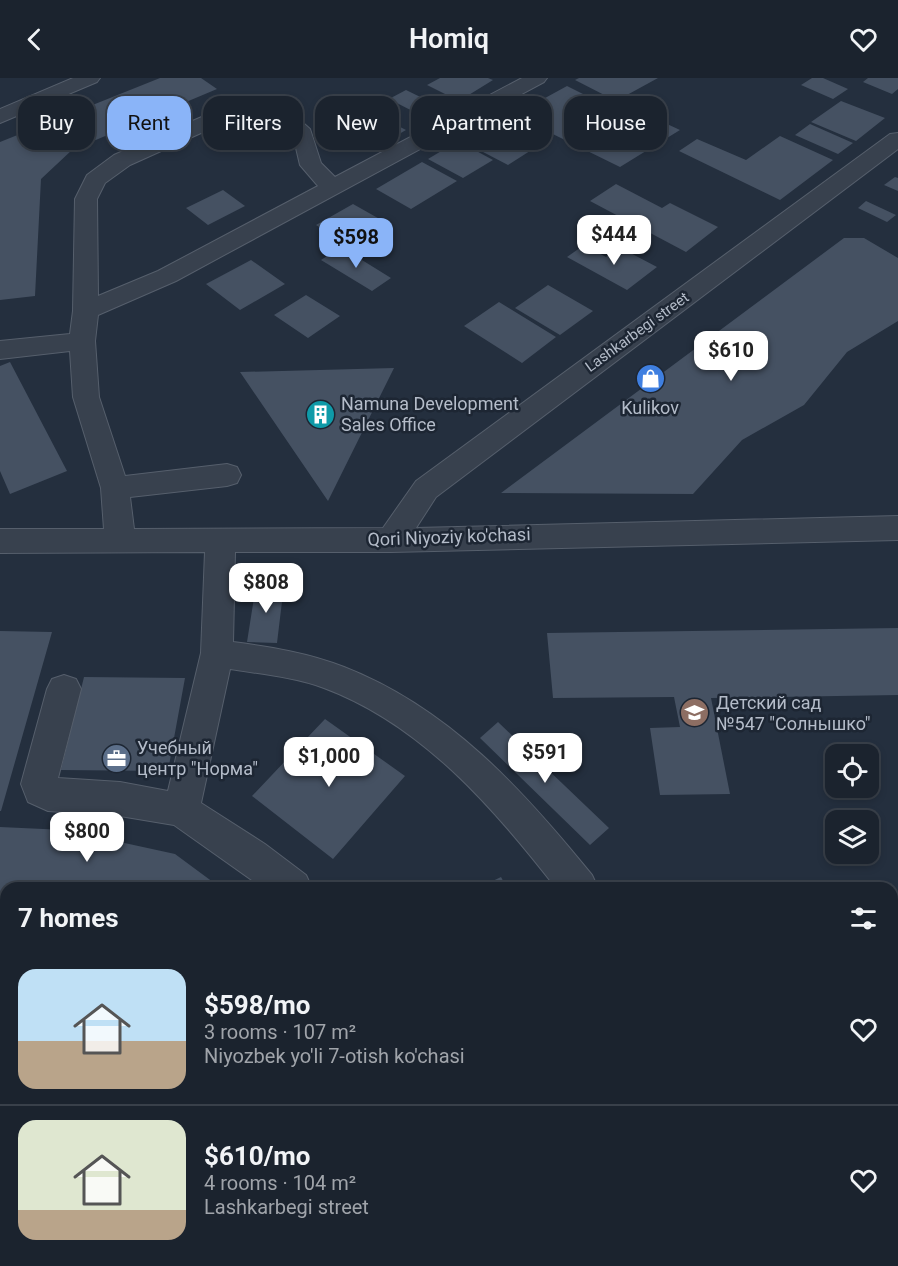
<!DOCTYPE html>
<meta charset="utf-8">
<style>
:root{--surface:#1b232e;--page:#282f3a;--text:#f1f3f6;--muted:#a0a4aa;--line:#39404a;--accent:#8ab4f8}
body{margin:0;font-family:Roboto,sans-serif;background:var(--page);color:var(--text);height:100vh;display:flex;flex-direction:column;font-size:22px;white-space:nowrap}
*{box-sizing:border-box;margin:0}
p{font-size:20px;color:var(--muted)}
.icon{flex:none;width:33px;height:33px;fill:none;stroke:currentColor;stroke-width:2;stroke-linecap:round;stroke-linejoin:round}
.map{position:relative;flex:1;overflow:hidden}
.sheet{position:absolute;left:0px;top:804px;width:898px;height:384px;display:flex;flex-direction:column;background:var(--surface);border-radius:18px 18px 0 0;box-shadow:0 3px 9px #0003,0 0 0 2px var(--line)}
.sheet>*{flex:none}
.top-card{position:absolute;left:18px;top:18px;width:862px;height:54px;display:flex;gap:12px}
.fabs{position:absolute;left:825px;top:666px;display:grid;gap:12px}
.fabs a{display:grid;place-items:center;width:54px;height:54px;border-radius:12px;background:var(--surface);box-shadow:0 3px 9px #0003,0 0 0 2px var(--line);font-size:30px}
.price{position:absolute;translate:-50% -51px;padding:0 14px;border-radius:12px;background:#fff;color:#222;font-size:20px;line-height:39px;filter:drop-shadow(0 2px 3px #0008)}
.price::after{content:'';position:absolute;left:50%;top:36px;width:18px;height:14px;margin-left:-9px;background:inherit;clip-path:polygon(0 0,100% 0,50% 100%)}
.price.current{background:var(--accent);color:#111}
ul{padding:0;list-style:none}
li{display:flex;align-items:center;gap:18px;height:150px;padding:0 18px}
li+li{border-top:2px solid var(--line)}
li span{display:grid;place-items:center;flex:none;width:168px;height:120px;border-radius:18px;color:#555}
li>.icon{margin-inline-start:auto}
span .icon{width:72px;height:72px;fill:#fffc;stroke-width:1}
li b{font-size:26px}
h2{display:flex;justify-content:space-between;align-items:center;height:72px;padding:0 18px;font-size:26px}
.tag{padding:0 21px;border-radius:18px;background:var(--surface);box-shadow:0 3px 9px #0003,0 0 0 2px var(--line);font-size:21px;line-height:54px}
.tag.current{background:var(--accent);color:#111}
header{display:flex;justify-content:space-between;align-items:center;height:78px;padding:0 18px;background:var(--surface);font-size:27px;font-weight:600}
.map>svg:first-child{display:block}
.water{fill:#394c67}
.building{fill:#455162}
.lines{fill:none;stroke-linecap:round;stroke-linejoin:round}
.minor-casing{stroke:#565f6c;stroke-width:2}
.minor{fill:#38414e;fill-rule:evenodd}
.labels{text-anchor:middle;stroke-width:5;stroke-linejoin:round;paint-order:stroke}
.far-street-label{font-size:15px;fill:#b4bcc9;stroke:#1d2633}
.poi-label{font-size:18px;fill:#b4bcc9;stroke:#1d2633;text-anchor:start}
.street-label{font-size:18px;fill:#b4bcc9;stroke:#1d2633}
</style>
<header><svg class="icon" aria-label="back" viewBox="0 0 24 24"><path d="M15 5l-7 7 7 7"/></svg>Homiq<svg class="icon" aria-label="heart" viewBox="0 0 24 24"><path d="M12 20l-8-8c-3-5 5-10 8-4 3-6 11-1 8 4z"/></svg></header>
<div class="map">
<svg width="898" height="1188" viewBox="0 0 898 1188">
<rect width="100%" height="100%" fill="#242f3e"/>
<!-- water -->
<path class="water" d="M6,1157v25h52l17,6h-75v-29z"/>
<!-- building -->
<path class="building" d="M160,0h41l16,11 -145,61 -31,29 -6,117 -35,4v-158z
M440,0h48l5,2 -34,21 -32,-16z
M579,0h79l-42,23 -41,-21z
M812,0h11l25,11 -15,10 -32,-14z
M868,0h30v11l-6,5 -29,-12z
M567,8l44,22 9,-6 60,28 -60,37 -106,-52z
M406,12l39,19 -17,10 -39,-20z
M841,23l44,17 -29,23 -45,-19z
M375,36l31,16 -33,19 -31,-18z
M498,41l46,23 -36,23 -48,-25z
M810,46l43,19 -15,11 -43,-19z
M780,58l53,24 -53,40 -101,-49 18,-12 49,21z
M458,63l35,19 -30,18 -35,-19z
M422,84l35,19 -46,28 -35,-20z
M895,99l3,1v13l-14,-6z
M616,106l46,24 8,-5 48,24 -32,25 -96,-51z
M223,112l22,16 -37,19 -22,-17z
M866,123l30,14 -9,7 -29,-14z
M353,126l39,22 -38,23 -38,-24z
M844,160h20l34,20v63l-51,31 -43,53 -62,35 -49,54 -192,-1z
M584,167l22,12 13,-10 38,20 -30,23 -60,-33z
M341,169l50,31 -19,13 -51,-31z
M251,182l34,24 -45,26 -34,-26z
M548,207l45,26 -33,24 -45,-27z
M306,217l34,21 -32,22 -34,-23z
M499,224l57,35 -34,26 -58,-37z
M10,284l57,109 -57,23 -10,-23v-105z
M394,290l-66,133 -88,-129z
M256,507h28l-7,58 -30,-1z
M898,550v67l-187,3 19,96 -70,1 -10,-67 30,-1 -6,-30 -121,1 -6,-65z
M0,553l52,1 -51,179h-1z
M84,599l101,1 -17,93 -107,-1z
M325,641l80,57 -72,83 -81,-63z
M498,644l111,106 -19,17 -110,-107z
M0,749l65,3 110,24 46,34h-215v16h-6z
M501,799l6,11h-29z
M892,860l6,1v199h-6z
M892,1175l3,13h-89l-1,-6h87z
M267,1182h102v6h-102z
M449,1182h141v6h-141z"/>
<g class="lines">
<defs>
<path id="minor" d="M73,0h27l-3,4 -97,41v-14z
M522,0h25l-3,4 -368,199 -78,34 -3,26 4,56 26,79 102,-12 10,3 4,8 -4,8 -10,3 -97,11 4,32 249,-1 33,-47 474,-347 8,-1v16l-462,348 -20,31 482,-12v24l-507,12h-156l-2,90c38,5 76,11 111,25 105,41 179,123 248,208l6,13h-42c-62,-80 -135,-164 -232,-200 -30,-11 -63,-14 -94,-19l-29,134 64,41 41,31 6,13h-49l-89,-63 -54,-9 -72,-5 -20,-9 -7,-18 26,-95 5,-10 12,-4 12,4 5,10 -23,89 62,4 48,9 33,-138 4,-101 -205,1v-24h104l-3,-41 -28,-91 -3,-46 -70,8v-18l70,-7 3,-23 2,-112 12,-24 27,-20 127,-55 27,-4 7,2 35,31 11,34 14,14zM263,31l30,26 7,30 18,21 -160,85 -60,25 -1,-97 8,-16 25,-18 122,-55z
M399,1182h46v6h-46z
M641,1182h46v6h-46z"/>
</defs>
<!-- minor casing -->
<use href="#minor" class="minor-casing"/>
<!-- minor -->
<use href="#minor" class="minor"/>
</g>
<!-- icons -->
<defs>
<symbol id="shop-disc" viewBox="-11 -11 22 22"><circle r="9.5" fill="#3f7fe0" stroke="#1d2633"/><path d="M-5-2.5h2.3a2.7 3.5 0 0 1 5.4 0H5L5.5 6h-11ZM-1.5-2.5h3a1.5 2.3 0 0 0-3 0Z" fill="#fff"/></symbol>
<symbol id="building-disc" viewBox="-11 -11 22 22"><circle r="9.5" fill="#0f9aa8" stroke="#1d2633"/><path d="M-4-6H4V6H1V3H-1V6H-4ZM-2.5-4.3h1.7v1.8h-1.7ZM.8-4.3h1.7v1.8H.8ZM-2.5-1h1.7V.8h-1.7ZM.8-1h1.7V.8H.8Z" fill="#fff"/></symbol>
<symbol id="school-disc" viewBox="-11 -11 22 22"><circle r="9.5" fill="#8d6e63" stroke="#1d2633"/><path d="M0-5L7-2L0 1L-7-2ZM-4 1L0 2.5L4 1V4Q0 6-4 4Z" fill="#fff"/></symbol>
<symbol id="office-disc" viewBox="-11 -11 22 22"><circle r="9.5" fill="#5c6f8a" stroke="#1d2633"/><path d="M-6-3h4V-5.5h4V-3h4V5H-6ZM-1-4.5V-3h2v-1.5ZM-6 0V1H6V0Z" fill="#fff"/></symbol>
</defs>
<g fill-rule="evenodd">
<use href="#shop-disc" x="634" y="284" width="33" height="33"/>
<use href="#building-disc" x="304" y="320" width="33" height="33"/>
<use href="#school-disc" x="678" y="618" width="33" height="33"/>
<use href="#office-disc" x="100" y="664" width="33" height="33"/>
</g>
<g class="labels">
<!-- far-street labels -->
<g class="far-street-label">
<text transform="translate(637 254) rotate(-36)" y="5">Lashkarbegi street</text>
</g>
<!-- poi labels -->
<g class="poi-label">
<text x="341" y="332">Namuna Development<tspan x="341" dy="21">Sales Office</tspan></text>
<text x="650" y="336" text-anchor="middle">Kulikov</text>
<text x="716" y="631">Детский сад<tspan x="716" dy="21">№547 "Солнышко"</tspan></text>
<text x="137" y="676">Учебный<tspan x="137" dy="21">центр "Норма"</tspan></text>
</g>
<!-- street labels -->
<g class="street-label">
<text transform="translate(449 459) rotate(-2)" y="6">Qori Niyoziy ko'chasi</text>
</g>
</g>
</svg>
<div class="fabs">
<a><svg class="icon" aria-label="locate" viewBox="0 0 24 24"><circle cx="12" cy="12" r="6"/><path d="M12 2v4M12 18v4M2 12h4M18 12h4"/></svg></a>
<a><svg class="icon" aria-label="layers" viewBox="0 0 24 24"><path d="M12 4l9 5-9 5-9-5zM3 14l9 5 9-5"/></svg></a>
</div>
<b class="price" style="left:614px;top:188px">$444</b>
<b class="price current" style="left:356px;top:191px">$598</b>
<b class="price" style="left:731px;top:304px">$610</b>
<b class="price" style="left:266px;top:536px">$808</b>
<b class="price" style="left:545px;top:706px">$591</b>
<b class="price" style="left:329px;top:710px">$1,000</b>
<b class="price" style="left:87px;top:785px">$800</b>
<div class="top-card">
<a class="tag">Buy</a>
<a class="tag current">Rent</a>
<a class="tag">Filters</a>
<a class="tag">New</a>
<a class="tag">Apartment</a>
<a class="tag">House</a>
</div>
<section class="sheet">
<h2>7 homes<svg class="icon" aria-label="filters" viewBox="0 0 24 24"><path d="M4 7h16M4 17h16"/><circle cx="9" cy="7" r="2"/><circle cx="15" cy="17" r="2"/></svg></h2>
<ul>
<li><span style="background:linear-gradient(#bfe0f5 60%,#b9a48a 0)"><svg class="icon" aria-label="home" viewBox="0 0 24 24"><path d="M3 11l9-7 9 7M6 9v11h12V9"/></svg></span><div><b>$598/mo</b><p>3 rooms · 107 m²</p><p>Niyozbek yo'li 7-otish ko'chasi</p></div><svg class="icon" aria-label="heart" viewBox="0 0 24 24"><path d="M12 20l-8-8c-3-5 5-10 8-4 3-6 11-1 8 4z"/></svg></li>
<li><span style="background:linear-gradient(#dfe7d0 75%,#b9a48a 0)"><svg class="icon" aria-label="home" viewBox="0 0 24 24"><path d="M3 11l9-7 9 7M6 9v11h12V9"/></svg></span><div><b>$610/mo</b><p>4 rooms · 104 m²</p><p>Lashkarbegi street</p></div><svg class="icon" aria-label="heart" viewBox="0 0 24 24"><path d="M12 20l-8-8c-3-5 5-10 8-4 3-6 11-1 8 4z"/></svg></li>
</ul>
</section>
</div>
